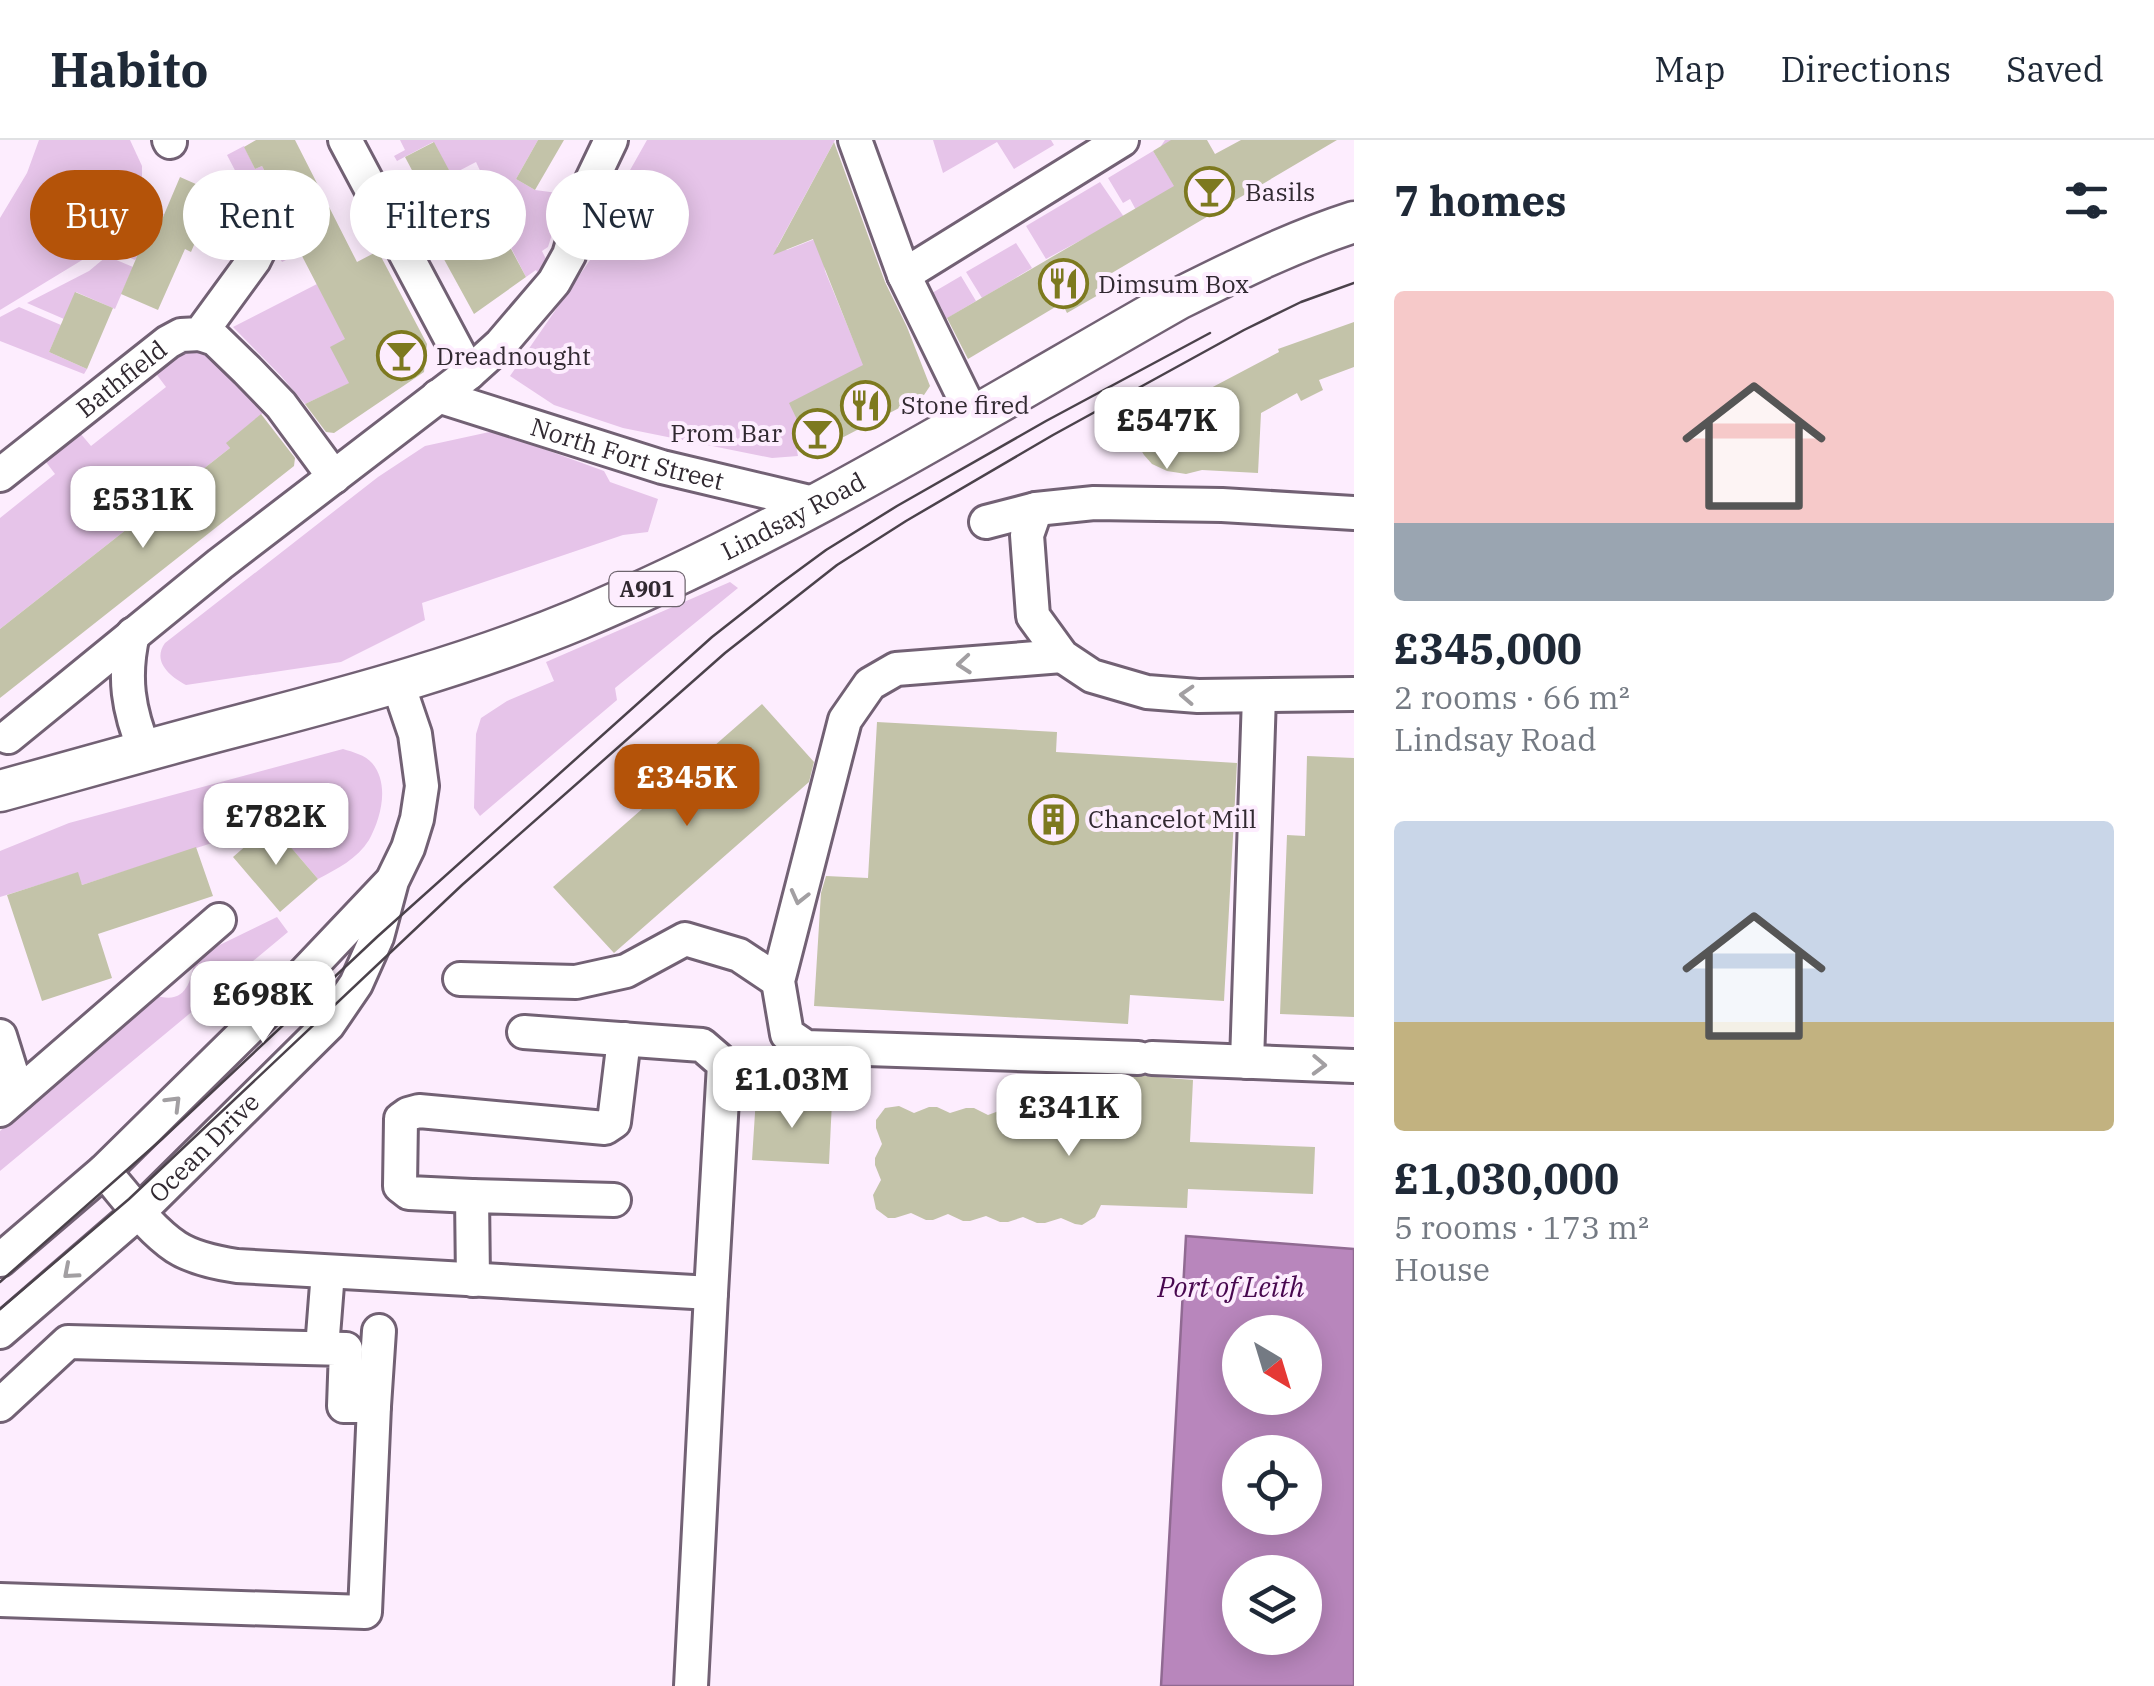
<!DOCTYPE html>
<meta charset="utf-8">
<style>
:root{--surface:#fff;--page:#f2f2f3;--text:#1f2937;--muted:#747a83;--line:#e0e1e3;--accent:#b45309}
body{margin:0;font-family:"IBM Plex Serif",serif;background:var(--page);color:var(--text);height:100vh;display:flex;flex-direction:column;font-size:38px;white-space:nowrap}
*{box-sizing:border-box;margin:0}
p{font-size:32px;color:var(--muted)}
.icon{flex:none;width:55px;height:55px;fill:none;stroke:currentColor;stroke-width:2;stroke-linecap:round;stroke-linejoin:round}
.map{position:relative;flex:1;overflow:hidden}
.panel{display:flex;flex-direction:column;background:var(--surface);width:800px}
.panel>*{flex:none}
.top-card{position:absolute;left:30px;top:30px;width:950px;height:90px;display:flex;gap:20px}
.needle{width:65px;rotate:142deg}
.buttons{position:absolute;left:1222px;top:1175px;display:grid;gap:20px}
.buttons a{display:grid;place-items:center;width:100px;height:100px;border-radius:50%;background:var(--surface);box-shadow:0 5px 25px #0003;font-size:50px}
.price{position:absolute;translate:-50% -85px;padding:0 22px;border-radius:20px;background:#fff;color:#222;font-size:32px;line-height:65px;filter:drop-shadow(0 2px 5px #0008)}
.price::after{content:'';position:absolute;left:50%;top:60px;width:30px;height:22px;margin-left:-15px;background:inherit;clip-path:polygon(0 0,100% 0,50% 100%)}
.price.on{background:var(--accent);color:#fff}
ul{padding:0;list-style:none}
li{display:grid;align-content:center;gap:20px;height:530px;padding:0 40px}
li span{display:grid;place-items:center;height:310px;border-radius:10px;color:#555}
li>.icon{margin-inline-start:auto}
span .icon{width:180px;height:180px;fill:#fffc;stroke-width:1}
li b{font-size:42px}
h2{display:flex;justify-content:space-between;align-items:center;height:120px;padding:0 40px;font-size:42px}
.chip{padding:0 35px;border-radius:45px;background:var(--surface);box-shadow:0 5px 25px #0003;font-size:35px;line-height:90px}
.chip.on{background:var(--accent);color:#fff}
header{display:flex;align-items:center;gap:60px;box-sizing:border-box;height:140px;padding:0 50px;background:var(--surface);border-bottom:2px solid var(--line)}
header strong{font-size:48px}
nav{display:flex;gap:55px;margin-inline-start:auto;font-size:35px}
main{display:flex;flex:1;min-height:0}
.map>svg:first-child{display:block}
.green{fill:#e6c4e9}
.water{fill:#b886bc;stroke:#906a92;stroke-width:2.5;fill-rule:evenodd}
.building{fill:#c3c3a9}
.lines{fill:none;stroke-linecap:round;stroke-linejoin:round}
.minor-casing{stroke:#726174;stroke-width:38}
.major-casing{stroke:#726174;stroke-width:45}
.minor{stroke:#fff;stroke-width:32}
.major{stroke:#fff;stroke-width:40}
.tram{stroke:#4b424b;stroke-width:2.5}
.oneway{stroke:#a29fa2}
.labels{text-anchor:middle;stroke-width:8;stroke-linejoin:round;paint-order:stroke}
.shield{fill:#fdedfe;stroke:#6e646e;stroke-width:2.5}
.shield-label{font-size:22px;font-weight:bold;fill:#312931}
.poi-label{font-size:25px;fill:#312931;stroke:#fdedfe;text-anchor:start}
.street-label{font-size:25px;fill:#312931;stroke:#fdedfe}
.water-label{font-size:28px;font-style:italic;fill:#48084f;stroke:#fdedfe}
</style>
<header>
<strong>Habito</strong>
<nav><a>Map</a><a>Directions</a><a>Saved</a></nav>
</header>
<main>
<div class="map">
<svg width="1354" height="1546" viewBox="0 0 1354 1546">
<rect width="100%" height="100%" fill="#fdedfe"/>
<!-- green -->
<path class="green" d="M39,0h91l12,26v13l-37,65 -8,7 -97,59v-92l27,-45z
M400,0h138l-22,39 19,11 30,4 -17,53 -6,4 7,14 -8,14 -5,-9 -10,7 -23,-45 -10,5 -6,-10 -6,3 -20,-38 23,-13 -8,-17 -25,13 -18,-33 -36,19 -3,-5 11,-6z
M647,0h188l-58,107 10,3 33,-13 5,34 34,83 11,8 -66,73 -9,5 3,16 -26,2 -149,-30 -69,-23 -44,-29 98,-142 -1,-23z
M933,0h118l3,5 -40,24 -17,-27 -54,31z
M1165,0h11l20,34 -60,36 -6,-11 -7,4 -15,-25 45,-27 16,26 8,-4 -16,-27z
M244,6l11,23 7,-3 14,27 -23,12 -26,-50z
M1100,42l24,35 -78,42 -20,-33z
M280,59l14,27 -6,3 12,24 -18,9 -26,-51z
M139,64l25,10 -9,22 -20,24 -23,-10z
M1016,103l16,25 -50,30 -16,-26z
M107,116l26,11 -18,42 -39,-17 -12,27 -37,-16 62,-32z
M961,136l15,25 -35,21 -5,-9 6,-4 -10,-16z
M317,144l48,92 -60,28 -24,-28 -48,-49z
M19,167l42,18 -12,27 38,17 -3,5 -84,-33v-24z
M182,206l20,5 61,62 -36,30 3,5 -230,181v-111l55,-44 -15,-20 35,-27 16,19 75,-59 -15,-20z
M494,291l110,40 6,11 48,17 -10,33 -25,3 -201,68 3,17 -84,42 -155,23c-17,-9 -34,-24 -21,-42l213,-166 47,-31z
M730,442l8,6 -123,100 2,12 -137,116 -6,-8 2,-74 5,-16 26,-17 47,-20 -8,-19z
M343,609c10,3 22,6 29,14 18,21 9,55 -3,77 -12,19 -32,29 -51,39l-47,-55 -189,61 -5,-12 -77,24v-46l69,-28z
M277,777l11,15 -288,239v-40l154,-136c32,11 37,-13 41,-38z"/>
<!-- water -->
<path class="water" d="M1186,1096l168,13v437h-193zM1240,1192h65v66h-65zM1240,1312h65v66h-65zM1240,1432h65v66h-65z"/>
<!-- building -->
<path class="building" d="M256,0h39l62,122 21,-11 49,93 -3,28 -90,61 -8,-1 -21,-28 44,-21 -19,-36 15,-8 -57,-110 5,-3 -31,-60 -7,3 -11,-22z
M538,0h26l-29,50 -19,-11z
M1171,0h36l8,14 26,-14h96l-237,140 7,10 -40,23 -5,-10 -94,56 -21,-41 227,-132 -21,-35z
M434,2l47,88 6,-3 6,10 9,-5 24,45 -52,37 -34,-62 12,-6 -47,-89z
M834,2l51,140 22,45 23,59 -6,9 -111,58 -24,-50 74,-38 -50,-126 -40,16z
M180,37l36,16 -25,59 -6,-3 -27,61 -37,-16 26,-61 8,3z
M75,152l38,16 -26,61 -38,-17z
M1354,182v45l-35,13 4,10 -22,11 -4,-8 -36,20 -3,60 -56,-3 -16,4 -19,-3 -15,-7 -8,-9 -6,-10 1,-14 7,-13 11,-10 11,-6 22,-3 89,-47 -1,-3z
M261,274l34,44 -1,8 -294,232v-69l230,-181 -4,-5z
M762,564l52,58 -5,20 -195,171 -61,-66z
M877,582l180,10 -1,20 181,11 -13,238 -94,-6 -2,29 -314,-18 7,-113 5,-17 42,2z
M1307,616l47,2v259l-74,-3 7,-179 18,1z
M271,684l47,55 -38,33 -47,-55z
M196,707l17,49 -115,38 14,44 -70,23 -35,-106 71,-23 4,13z
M1145,936l48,4 -3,62 125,5 -2,47 -125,-5 -1,19 -86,-3 -6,12 -13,8 -7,-1 -14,-6 -16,5h-8l-14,-6 -15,5h-8l-14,-6 -16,5h-7l-15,-7 -15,6h-7l-15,-7 -16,5h-7l-12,-9 -3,-14 8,-15 -6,-15v-7l7,-14 -6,-16v-8l9,-12 14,-2 15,7 15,-6h8l13,6 16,-5h8l14,7 16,-6h7l15,7 15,-6 7,1 15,6 15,-6 31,1 1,-35z
M756,957l76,4 -3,63 -77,-4z"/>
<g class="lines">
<defs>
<g id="minor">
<path d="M169,0l1,2"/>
<path d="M345,0l124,233"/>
<path d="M855,0l49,135 69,141"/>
<path d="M904,135l218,-135"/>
<path d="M200,194l15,5 32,31 34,35 53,72"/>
<path id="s1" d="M438,256l224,71 156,37"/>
<path id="s2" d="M0,335l168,-133 13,-7 19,-1 54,-74 5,-10"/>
<path d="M1036,369l-9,26 6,81 29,40 30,20 55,16 51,4 156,-2"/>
<path d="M986,382l50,-13 58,-6 128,2 132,8"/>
<path d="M133,494c-10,43 -5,76 12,117"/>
<path d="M1062,516l-166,13 -26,15 -25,36 -67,261 9,53 19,13 332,11"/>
<path d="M8,597l212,-173 249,-191 32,-29 53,-62 15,-27 21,-71 21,-44"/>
<path d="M460,839l116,3 50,-11 59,-32 54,16 39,26"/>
<path d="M0,896l18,58"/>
<path d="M1152,918l202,8"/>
<path d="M1247,922l12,-366"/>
<path d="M0,970l219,-190"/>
<path d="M104,1031c22,25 44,57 72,76 17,11 41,16 61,19l474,27 13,-229 -22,-19 -178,-13"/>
<path d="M472,1056l-63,-3 -9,-7 1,-67 7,-5 11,-3 186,17 9,-6 10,-83"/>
<path d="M0,1120l104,-89 193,-190 92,-97"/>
<path d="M473,1140l-1,-84 142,4"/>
<path id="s3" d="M0,1192l140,-121 188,-186 28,-41 21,-47 15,-56 16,-33 9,-29 5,-33 -7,-52 -17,-50"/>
<path d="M322,1208l6,-76"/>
<path d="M0,1265l68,-63 278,7 -2,57h30l-9,206 -365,-12"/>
<path d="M374,1266l5,-75"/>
<path d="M691,1546l20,-393"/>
</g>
<g id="major">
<path id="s4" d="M0,651c80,-22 160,-45 241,-66 115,-30 227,-60 338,-106 209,-88 402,-208 599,-320 58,-29 114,-57 176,-77"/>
</g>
</defs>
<!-- minor casing -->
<use href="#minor" class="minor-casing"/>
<!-- major casing -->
<use href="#major" class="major-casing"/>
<!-- minor -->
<use href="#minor" class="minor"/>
<!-- major -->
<use href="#major" class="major"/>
<!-- tram -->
<path class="tram" d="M0,1142l162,-143 215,-202 335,-300 65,-51 49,-36 71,-44 149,-85 164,-88
M0,1169l129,-110 333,-314 263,-232 112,-88 69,-44 147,-86 191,-105 57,-28 53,-19"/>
</g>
<!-- one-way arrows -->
<defs><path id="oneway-chevron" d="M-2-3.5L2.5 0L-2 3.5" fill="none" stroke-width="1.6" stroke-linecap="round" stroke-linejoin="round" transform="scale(2.5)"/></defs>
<g class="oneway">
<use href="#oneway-chevron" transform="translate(964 524) rotate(175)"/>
<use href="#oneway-chevron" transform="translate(1187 555) rotate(-177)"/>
<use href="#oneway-chevron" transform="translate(799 757) rotate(104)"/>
<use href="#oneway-chevron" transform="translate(1319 925) rotate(2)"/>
<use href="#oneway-chevron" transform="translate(174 963) rotate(-45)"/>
<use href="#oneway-chevron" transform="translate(70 1132) rotate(139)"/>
</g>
<!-- icons -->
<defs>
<symbol id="bar-ring" viewBox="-11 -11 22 22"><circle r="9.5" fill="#fdedfe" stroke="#7d791f" stroke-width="1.5"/><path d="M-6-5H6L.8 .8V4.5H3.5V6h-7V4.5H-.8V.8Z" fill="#7d791f"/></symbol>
<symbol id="restaurant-ring" viewBox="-11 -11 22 22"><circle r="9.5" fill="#fdedfe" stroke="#7d791f" stroke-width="1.5"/><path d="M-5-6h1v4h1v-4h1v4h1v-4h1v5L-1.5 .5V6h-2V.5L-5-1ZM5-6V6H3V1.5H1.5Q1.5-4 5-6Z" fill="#7d791f"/></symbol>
<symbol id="building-ring" viewBox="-11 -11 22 22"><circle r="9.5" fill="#fdedfe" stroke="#7d791f" stroke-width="1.5"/><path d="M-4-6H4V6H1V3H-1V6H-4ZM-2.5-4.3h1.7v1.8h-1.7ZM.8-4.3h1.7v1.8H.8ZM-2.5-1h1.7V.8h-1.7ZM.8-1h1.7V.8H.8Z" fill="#7d791f"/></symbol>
</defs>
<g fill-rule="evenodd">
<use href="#bar-ring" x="1182" y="24" width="55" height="55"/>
<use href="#restaurant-ring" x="1036" y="116" width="55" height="55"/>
<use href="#bar-ring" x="374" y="188" width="55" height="55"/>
<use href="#restaurant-ring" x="838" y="238" width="55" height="55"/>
<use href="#bar-ring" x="790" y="266" width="55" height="55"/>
<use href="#building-ring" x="1026" y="652" width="55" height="55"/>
</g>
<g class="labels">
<!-- shield labels -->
<rect class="shield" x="609.5" y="432" width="75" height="34" rx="8"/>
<g class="shield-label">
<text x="647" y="457">A901</text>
</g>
<!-- poi labels -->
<g class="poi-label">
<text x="1245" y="61">Basils</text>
<text x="1098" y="153">Dimsum Box</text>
<text x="436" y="225">Dreadnought</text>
<text x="901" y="274">Stone fired</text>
<text x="782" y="302" text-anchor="end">Prom Bar</text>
<text x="1088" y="688">Chancelot Mill</text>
</g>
<!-- street labels -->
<g class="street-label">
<text dy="9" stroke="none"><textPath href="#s2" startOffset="155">Bathfield</textPath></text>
<text dy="9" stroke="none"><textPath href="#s1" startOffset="198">North Fort Street</textPath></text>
<text dy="9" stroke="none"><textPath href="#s4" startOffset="842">Lindsay Road</textPath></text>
<text dy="9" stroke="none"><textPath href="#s3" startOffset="275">Ocean Drive</textPath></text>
</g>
<!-- water labels -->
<g class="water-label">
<text x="1231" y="1157">Port of Leith</text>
</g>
</g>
</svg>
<div class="buttons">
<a><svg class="needle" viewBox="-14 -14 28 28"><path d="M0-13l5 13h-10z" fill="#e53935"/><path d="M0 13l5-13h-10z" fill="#747a83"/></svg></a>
<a><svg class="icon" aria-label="locate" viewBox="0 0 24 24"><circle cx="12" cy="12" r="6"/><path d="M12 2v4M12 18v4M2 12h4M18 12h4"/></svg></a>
<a><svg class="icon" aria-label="layers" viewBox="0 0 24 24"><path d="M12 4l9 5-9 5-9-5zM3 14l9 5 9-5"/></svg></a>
</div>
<b class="price" style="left:1167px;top:332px">£547K</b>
<b class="price" style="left:143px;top:411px">£531K</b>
<b class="price on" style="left:687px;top:689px">£345K</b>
<b class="price" style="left:276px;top:728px">£782K</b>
<b class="price" style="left:263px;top:906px">£698K</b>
<b class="price" style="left:792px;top:991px">£1.03M</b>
<b class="price" style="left:1069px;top:1019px">£341K</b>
<div class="top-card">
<a class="chip on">Buy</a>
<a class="chip">Rent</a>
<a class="chip">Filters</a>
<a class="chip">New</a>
</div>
</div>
<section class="panel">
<h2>7 homes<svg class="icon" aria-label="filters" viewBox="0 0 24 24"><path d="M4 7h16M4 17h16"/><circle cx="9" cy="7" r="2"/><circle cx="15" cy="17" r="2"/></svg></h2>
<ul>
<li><span style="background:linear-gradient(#f6c9c9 75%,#9aa5b1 0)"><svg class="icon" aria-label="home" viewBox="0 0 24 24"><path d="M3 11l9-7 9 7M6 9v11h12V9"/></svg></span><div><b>£345,000</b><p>2 rooms · 66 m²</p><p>Lindsay Road</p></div></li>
<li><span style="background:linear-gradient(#c9d6e8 65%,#c2b280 0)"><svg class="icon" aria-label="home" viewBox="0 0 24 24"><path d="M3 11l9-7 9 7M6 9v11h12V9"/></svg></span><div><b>£1,030,000</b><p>5 rooms · 173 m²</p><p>House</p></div></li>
</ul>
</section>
</main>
